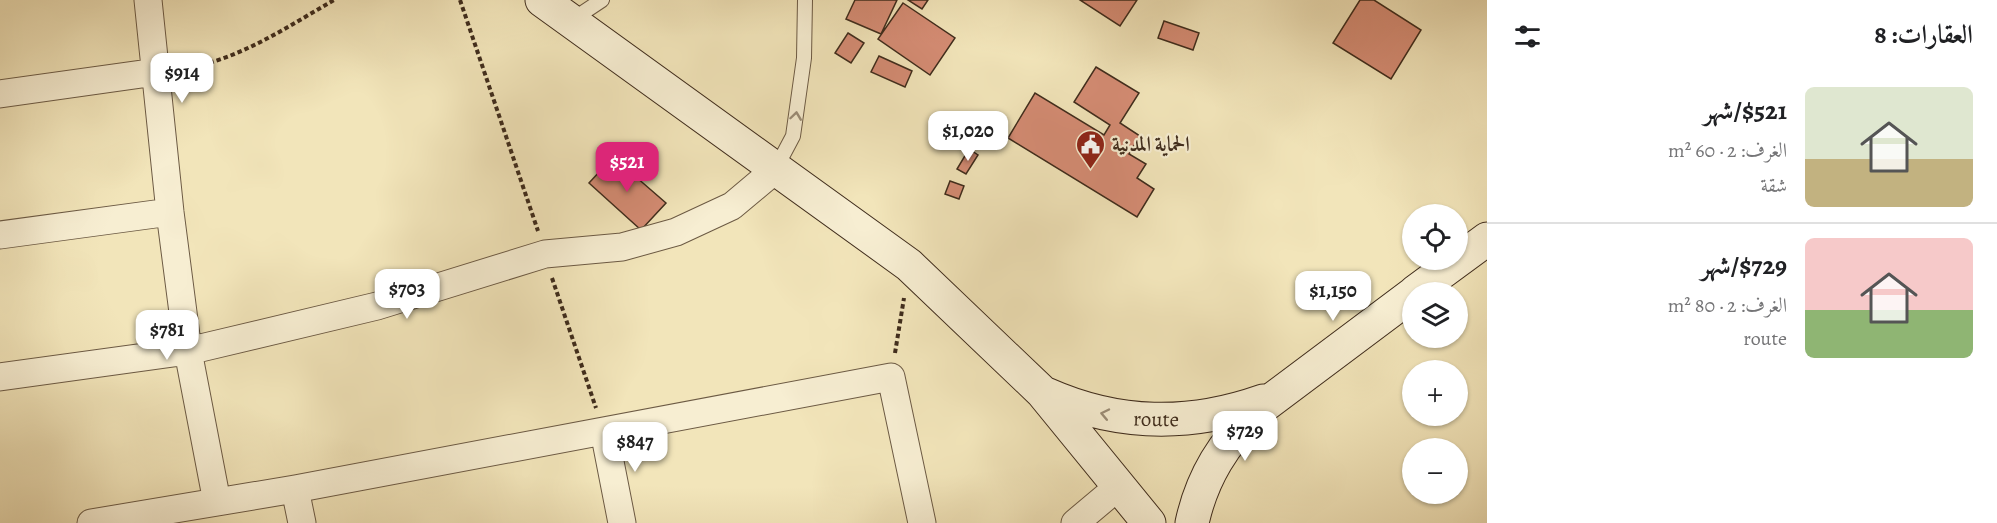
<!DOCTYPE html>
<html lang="ar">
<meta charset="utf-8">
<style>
:root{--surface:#fff;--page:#f6f6f6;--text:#202124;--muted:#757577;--line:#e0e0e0;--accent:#db2777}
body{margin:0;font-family:Alegreya,Amiri,serif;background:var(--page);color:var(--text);direction:rtl;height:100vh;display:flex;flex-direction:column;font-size:22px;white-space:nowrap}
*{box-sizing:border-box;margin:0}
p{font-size:20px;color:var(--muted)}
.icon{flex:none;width:33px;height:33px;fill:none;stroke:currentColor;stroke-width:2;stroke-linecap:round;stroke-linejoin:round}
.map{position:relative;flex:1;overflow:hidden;direction:ltr}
.details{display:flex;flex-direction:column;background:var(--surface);width:510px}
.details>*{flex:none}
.buttons{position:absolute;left:1402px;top:204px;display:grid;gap:12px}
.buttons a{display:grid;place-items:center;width:66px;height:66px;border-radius:50%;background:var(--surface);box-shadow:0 2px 4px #0004;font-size:30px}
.price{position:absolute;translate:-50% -51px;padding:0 14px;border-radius:12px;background:#fff;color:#222;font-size:20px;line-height:39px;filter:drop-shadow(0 2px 3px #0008)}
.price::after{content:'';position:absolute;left:50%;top:36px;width:18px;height:14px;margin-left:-9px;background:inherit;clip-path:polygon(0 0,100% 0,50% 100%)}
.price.on{background:var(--accent);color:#fff}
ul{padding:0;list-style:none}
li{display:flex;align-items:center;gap:18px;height:150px;padding:0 24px}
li+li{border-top:2px solid var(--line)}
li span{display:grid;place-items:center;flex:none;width:168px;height:120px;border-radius:9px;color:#555}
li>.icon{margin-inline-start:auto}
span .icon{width:72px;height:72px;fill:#fffc;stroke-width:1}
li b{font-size:26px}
h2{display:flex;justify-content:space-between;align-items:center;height:72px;padding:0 24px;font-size:26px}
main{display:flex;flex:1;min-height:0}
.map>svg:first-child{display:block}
.building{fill:#d58c74;stroke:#3f2c1c;stroke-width:1.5}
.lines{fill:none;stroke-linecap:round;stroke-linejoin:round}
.service-casing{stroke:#6c5a44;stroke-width:16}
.minor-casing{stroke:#6c5a44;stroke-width:29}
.secondary-casing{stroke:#3f2c1c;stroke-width:35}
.path{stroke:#3f2c1c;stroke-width:4;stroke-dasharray:4.5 3;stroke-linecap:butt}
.service{stroke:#f7eed2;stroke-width:14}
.minor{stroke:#f7eed2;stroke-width:27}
.secondary{stroke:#f7eed2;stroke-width:33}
.oneway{stroke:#9b8d77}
.labels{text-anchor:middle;stroke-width:4.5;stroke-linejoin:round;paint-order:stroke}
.poi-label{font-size:21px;font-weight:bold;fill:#3f2c1c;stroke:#f7eed2;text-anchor:start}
.street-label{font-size:21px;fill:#3f2c1c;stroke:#f7eed2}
</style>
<main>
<section class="details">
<h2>العقارات: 8<svg class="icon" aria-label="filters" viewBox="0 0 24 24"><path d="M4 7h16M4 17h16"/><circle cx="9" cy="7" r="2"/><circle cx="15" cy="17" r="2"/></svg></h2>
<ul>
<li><span style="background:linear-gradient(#dfe7d0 60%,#c2b280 0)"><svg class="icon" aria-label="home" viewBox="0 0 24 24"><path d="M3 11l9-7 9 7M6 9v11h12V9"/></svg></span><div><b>$521/شهر</b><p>الغرف: 2 · 60 m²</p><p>شقة</p></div></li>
<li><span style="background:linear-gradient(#f6c9c9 60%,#8fb573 0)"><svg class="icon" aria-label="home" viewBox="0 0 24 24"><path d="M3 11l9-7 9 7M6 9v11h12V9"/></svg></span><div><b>$729/شهر</b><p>الغرف: 2 · 80 m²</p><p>route</p></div></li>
</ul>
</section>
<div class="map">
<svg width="1487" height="523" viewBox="0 0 1487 523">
<rect width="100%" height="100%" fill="#f2e5ba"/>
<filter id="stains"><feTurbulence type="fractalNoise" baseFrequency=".00333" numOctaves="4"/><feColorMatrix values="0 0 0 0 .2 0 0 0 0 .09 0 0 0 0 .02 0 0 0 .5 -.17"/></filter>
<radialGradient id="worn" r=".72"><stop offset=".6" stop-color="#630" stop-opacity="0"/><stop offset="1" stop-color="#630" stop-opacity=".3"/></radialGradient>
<!-- building -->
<path class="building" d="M855,0h42l-16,34 -35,-15z
M908,0h20l-6,9z
M1080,0h57l-17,26z
M1360,0h14l47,30 -30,49 -58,-36z
M903,3l52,35 -25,37 -52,-36z
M1164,21l35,12 -6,17 -35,-12z
M848,33l16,10 -13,20 -16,-10z
M879,56l33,15 -7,16 -34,-15z
M1096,67l43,26 -19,30 20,13 -11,18 17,10 -9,14 17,11 -17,28 -129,-79 27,-45 69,42 6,-10 -36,-23z
M969,149l9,6 -12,19 -9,-5z
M613,157l53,46 -25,27 -52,-47z
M950,181l14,5 -5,13 -14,-5z"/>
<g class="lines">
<defs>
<path id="service" d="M572,20l30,-20
M775,170l18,-34 11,-78 1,-58"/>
<path id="minor" d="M148,0l22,212 18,139 29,151
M0,94l156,-22
M0,235l170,-23
M0,377l188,-26 189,-45 168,-52 77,-7 54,-15 56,-26 43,-36
M604,431l18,92
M295,489l7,34
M91,523l204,-34 596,-112 31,146
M1075,523l44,-37"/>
<path id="secondary" d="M542,0l367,265 133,127 107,131
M1415,292l72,-53
M1046,394c72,32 143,33 217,7
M1192,523c10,-46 32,-81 66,-113l155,-116"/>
</defs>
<!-- service casing -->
<use href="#service" class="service-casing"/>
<!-- minor casing -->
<use href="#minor" class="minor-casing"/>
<!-- secondary casing -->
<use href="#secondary" class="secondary-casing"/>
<!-- path -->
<path class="path" d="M460,0l78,231
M180,69c56,-7 107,-42 154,-69
M552,278l44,130
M895,353l9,-55"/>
<!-- service -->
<use href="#service" class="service"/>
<!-- minor -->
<use href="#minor" class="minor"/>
<!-- secondary -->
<use href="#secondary" class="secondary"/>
</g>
<!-- one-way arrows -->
<defs><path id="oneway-chevron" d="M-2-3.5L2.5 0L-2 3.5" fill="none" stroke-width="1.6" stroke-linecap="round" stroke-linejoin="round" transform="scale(1.5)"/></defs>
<g class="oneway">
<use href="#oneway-chevron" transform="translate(796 116) rotate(-82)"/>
<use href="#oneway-chevron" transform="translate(1105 414) rotate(-168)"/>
</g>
<!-- icons -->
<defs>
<symbol id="civic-pin" viewBox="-11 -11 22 30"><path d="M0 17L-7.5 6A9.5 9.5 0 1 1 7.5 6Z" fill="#8f2418" stroke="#f7eed2"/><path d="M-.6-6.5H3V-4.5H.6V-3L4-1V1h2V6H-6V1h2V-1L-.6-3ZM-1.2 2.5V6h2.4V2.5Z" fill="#fff"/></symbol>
</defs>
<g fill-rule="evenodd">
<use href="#civic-pin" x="1074" y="128" width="33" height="45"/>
</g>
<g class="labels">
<!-- poi labels -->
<g class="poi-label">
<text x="1112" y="151">الحماية المدنية</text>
</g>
<!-- street labels -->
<g class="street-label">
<text transform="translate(1156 419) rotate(1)" y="7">route</text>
</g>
</g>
<rect width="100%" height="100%" filter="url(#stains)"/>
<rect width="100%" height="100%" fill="url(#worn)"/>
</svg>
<div class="buttons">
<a><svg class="icon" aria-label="locate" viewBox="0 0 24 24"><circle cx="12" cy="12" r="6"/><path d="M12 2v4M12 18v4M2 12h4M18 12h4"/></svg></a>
<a><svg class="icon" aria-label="layers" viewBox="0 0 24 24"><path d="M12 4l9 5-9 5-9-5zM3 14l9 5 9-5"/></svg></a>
<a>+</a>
<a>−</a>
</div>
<b class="price" style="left:182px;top:104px">$914</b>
<b class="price" style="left:968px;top:162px">$1,020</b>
<b class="price on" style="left:627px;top:193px">$521</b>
<b class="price" style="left:407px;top:320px">$703</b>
<b class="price" style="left:1333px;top:322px">$1,150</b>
<b class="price" style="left:167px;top:361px">$781</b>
<b class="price" style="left:1245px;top:462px">$729</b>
<b class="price" style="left:635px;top:473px">$847</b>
</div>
</main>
